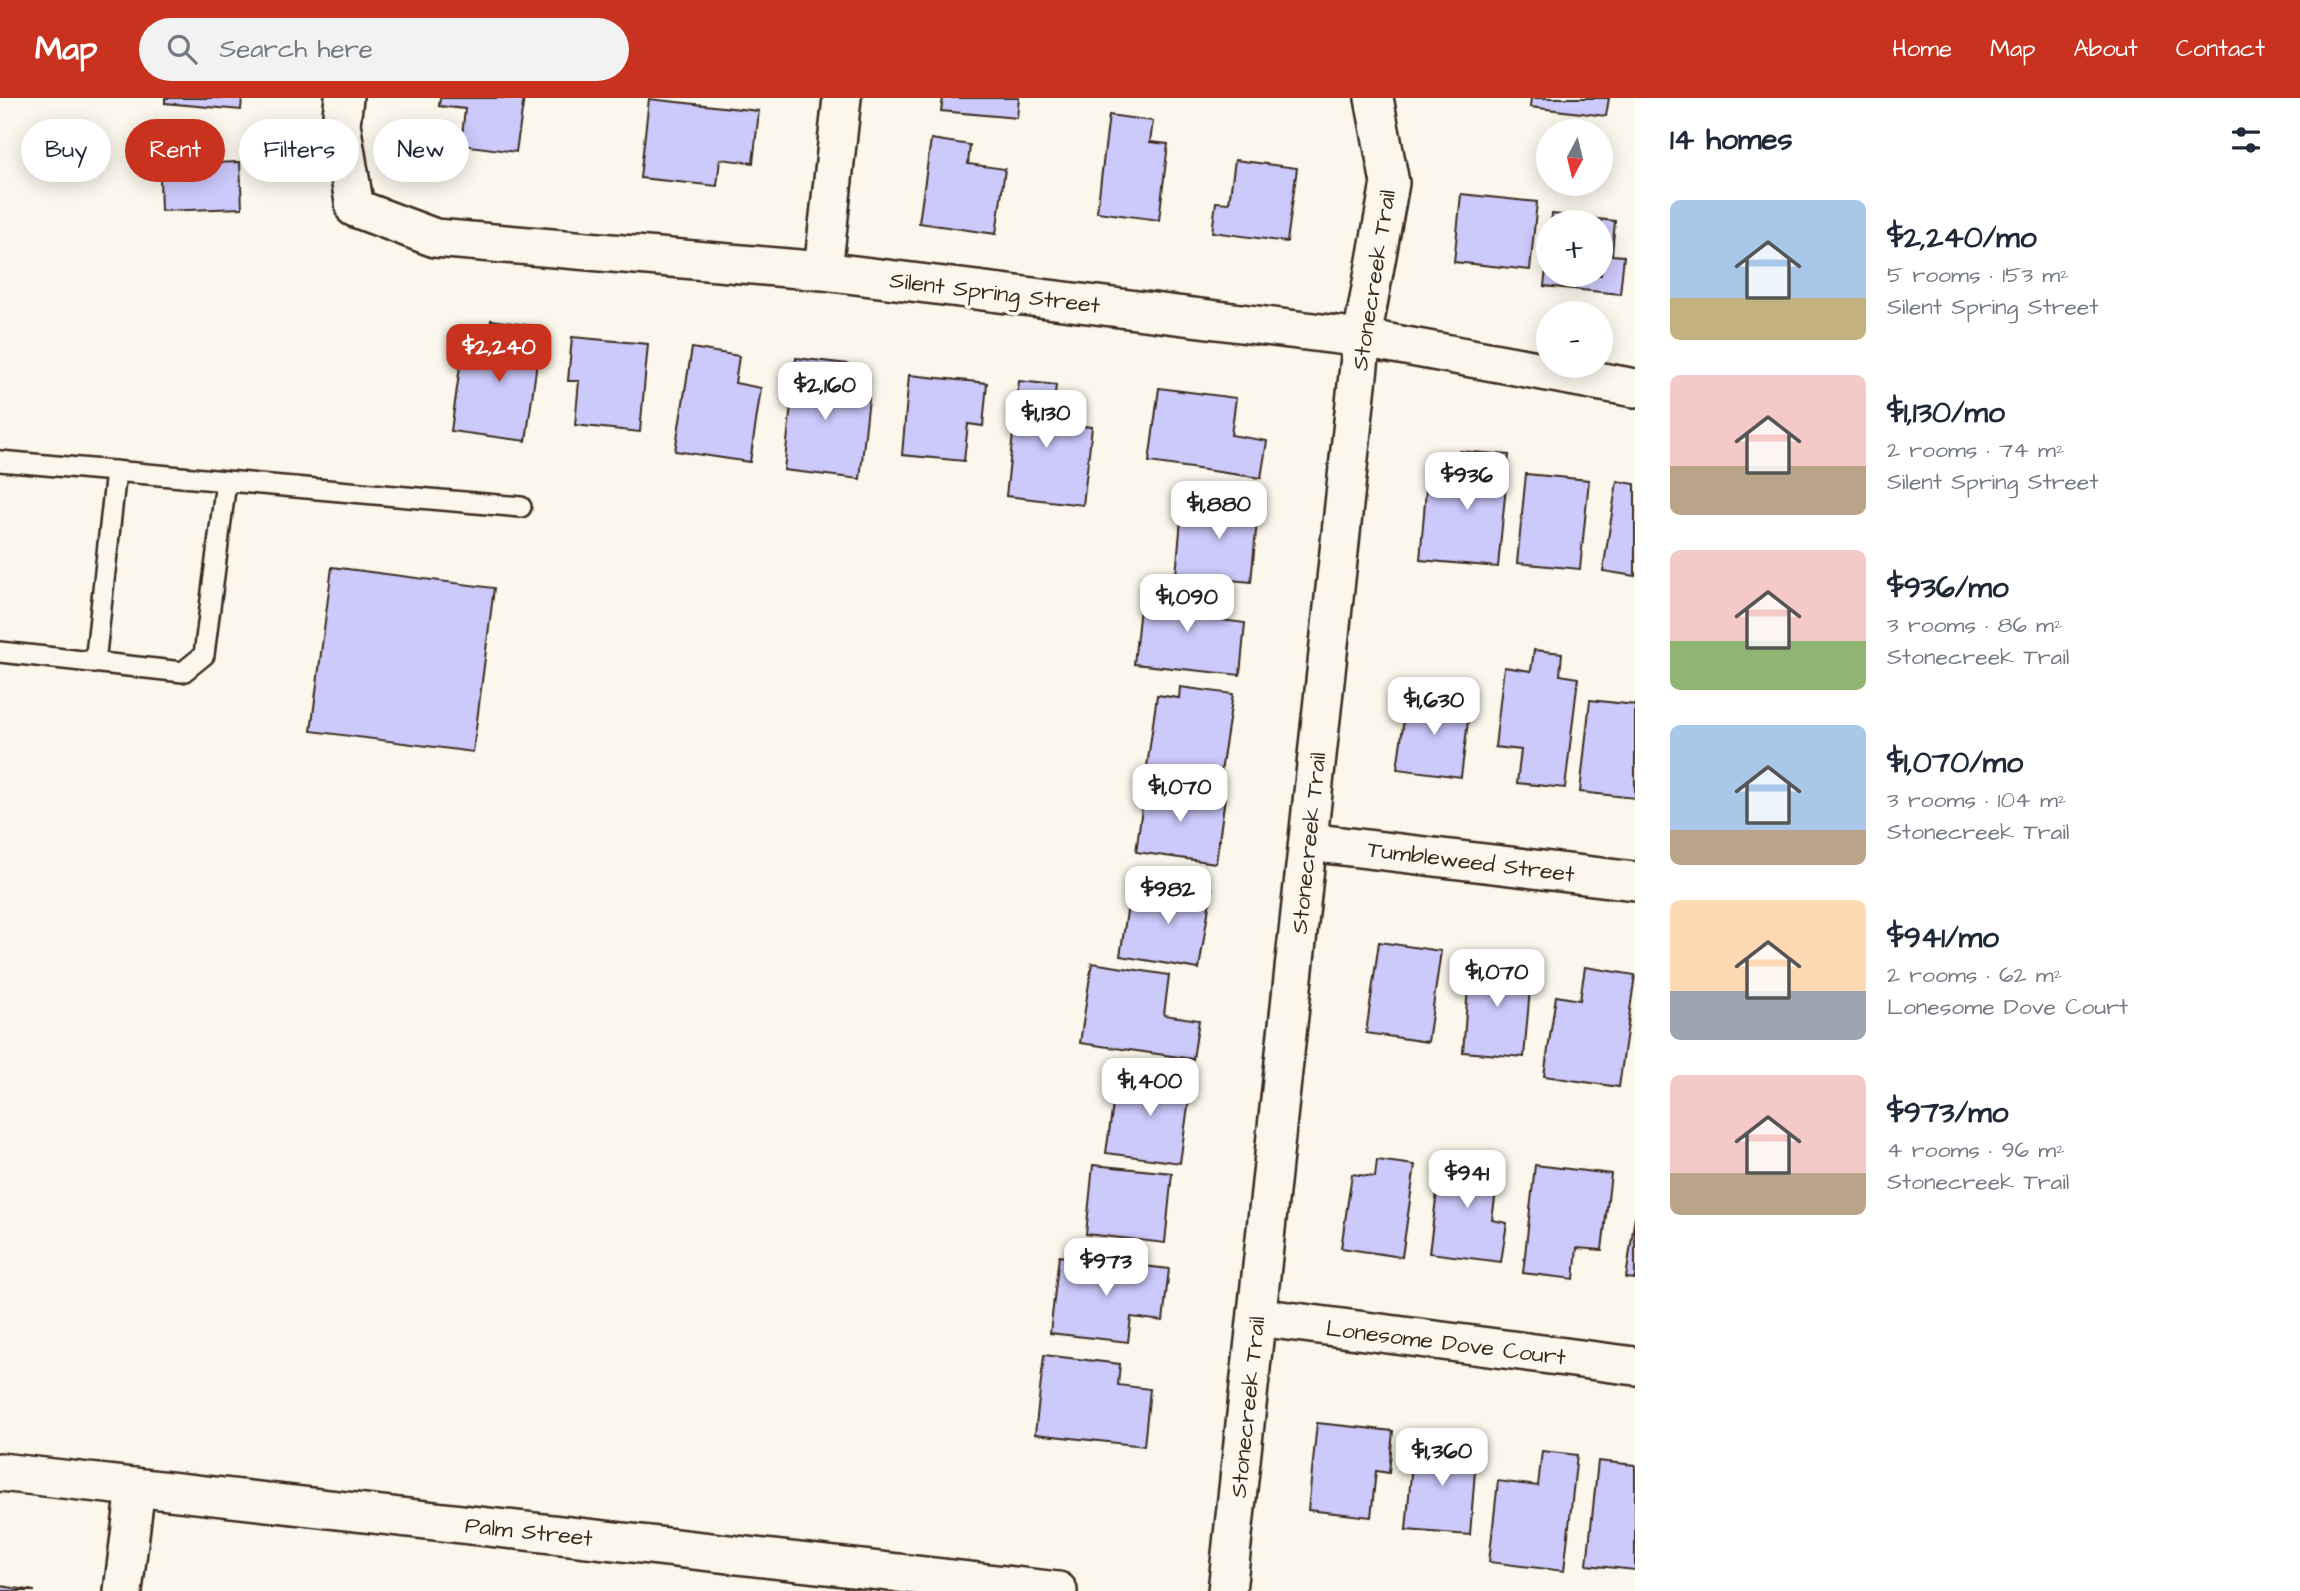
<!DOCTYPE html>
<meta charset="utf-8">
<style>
:root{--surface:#fff;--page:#f2f2f3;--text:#1f2937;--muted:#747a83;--accent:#c8321e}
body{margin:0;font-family:"Architects Daughter",sans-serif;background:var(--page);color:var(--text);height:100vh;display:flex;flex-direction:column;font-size:26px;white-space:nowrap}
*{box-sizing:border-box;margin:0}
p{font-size:23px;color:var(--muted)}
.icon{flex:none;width:38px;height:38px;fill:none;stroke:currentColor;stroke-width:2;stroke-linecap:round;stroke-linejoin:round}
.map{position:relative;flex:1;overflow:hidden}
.side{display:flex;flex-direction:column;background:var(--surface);width:665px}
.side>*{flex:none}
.guide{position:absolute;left:21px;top:21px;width:665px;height:63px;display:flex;gap:14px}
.needle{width:46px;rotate:187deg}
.buttons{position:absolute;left:1536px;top:21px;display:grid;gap:14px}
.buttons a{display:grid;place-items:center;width:77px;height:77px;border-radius:50%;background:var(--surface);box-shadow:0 4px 18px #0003;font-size:35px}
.price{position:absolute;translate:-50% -60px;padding:0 16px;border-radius:14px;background:#fff;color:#222;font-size:23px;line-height:46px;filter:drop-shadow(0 2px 4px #0008)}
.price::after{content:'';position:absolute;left:50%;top:42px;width:21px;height:16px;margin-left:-10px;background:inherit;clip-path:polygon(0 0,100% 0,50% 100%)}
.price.selected{background:var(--accent);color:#fff}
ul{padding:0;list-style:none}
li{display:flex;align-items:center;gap:21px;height:175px;padding:0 35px}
li span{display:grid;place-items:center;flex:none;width:196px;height:140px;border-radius:10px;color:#555}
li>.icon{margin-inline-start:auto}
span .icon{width:84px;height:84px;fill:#fffc;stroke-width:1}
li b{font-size:30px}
h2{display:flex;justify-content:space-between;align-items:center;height:84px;padding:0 35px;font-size:30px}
.pill{padding:0 24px;border-radius:32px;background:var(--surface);box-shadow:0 4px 18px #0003;font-size:24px;line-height:63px}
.pill.selected{background:var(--accent);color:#fff}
header{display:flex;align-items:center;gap:42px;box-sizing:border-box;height:98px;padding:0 35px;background:var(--accent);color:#fff}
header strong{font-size:33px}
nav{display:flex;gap:38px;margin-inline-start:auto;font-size:24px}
.search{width:490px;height:63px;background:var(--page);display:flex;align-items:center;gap:18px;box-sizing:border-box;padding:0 24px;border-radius:38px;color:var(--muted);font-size:26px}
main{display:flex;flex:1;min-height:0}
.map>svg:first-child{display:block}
.building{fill:#ccc9fb;stroke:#3b2a1e;stroke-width:2}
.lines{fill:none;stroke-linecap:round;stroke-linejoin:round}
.service-casing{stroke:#3b2a1e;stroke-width:24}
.minor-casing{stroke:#3b2a1e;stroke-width:42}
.service{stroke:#fbf7ec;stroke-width:19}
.minor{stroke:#fbf7ec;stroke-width:37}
.labels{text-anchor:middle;stroke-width:7;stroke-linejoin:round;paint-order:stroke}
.street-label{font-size:23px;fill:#3b2a1e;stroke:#fbf7ec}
</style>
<header>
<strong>Map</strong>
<div class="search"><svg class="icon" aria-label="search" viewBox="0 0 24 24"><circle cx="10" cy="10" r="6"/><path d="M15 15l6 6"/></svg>Search here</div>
<nav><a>Home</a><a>Map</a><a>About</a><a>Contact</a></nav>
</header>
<main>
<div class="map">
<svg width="1635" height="1493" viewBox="0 0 1635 1493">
<rect width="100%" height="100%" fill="#fbf7ec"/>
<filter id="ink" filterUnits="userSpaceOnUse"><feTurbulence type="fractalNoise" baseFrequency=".0143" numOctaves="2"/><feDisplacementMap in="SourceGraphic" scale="14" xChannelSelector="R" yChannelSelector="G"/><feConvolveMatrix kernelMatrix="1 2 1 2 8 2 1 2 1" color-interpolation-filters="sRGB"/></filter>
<g filter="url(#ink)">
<!-- building -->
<path class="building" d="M165,0h77l-1,12 -76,-7z
M440,0h84l-8,54 -55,-7 4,-36 -26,-3z
M943,0h76l-2,20 -76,-7z
M1531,0h78l-3,18 -76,-9z
M649,1l110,12 -6,52 -33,-4 -3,27 -77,-8z
M1109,17l44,6 -3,21 18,2 -9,76 -62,-8z
M931,41l39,6 -2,19 37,5 -9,65 -77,-11z
M209,45v20l31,-1 2,46 -81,3 -2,-66z
M1235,62l62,8 -10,74 -75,-10 4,-30 13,1z
M1461,96l76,8 -7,68 -76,-8z
M1552,116l63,7 -3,34 12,1 -4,38 -76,-8 5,-43v32h52v-53h-50z
M491,222l51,7 -16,114 -75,-10 11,-79 25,4z
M572,239l76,7 -8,88 -65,-7 4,-44h-11z
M692,250l47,8 -4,27 26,5 -11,74 -75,-11z
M796,260l52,6 -4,31 25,3 -9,81 -76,-9z
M909,277l78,8 -4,43 -15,-2 -4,37 -62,-6z
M1019,283l37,4 -4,38 40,4 -9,78 -77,-9z
M1159,290l77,10 -5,37 36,6 -6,37 -112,-16z
M1459,353l50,4 -11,112 -78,-7 7,-82 29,3z
M1526,376l63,6 -9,89 -63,-6z
M1617,383l18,3v92l-32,-5z
M1222,399l37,4 -8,81 -75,-7 6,-67 38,4z
M332,469l162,21 -21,164 -162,-21z
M1142,490l73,7 -2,24 32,4 -5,52 -106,-11z
M1534,552l28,3 -2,22 18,3 -13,110 -48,-5 4,-33 -26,-3 9,-80 27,4z
M1180,589l53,7 -13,84 -73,-11 10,-72 22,3z
M1407,599l63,8 -9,72 -64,-8z
M1590,602l45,5v93l-55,-6z
M1145,688l80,11 -9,66 -80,-11z
M1170,783l42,7 -13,81 -79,-13 10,-63 38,6z
M1379,844l62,9 -13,91 -62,-9z
M1470,863l62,5 -8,91 -61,-5z
M1092,865l77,12 -5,40 35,5 -6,39 -113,-16z
M1585,869l50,8 -16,112 -75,-11 12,-80 24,4z
M1153,975l39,5 -12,85 -74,-10 11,-76 35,5z
M1442,1056l58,8 -8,58 15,3 -6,39 -72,-9z
M1377,1062l38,5 -13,92 -61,-9 11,-74 23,3z
M1093,1067l79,8 -7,70 -79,-9z
M1535,1067l76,9 -9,76 -25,-2 -3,31 -51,-6z
M1635,1118v63l-9,-1z
M1059,1158l110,13 -6,52 -32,-4 -3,25 -78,-9z
M1044,1257l76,9 -2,21 32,4 -6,57 -109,-12z
M1317,1325l76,8 -4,42 -13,-2 -5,46 -63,-7z
M1414,1342l63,5 -7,90 -64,-5z
M1542,1353l35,4 -13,116 -75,-9 9,-81 40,5z
M1598,1363l37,4v105l-48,-5z
M0,1488l35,5h-35z"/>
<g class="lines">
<defs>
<path id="service" d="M0,363l521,46
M0,554l183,20 21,-17 22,-174
M95,565l21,-192"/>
<path id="minor" d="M344,0l-3,26 14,84 80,30 388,33 539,67 273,50
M823,173l19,-173
M1308,744l327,39
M1257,1219l378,49
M0,1374l1058,119
M123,1493l13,-104
M1227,1493l135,-1253 28,-155 -16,-85"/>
</defs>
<!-- service casing -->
<use href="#service" class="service-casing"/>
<!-- minor casing -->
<use href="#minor" class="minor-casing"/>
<!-- service -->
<use href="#service" class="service"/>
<!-- minor -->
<use href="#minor" class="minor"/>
</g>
</g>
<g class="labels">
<!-- street labels -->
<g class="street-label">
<text transform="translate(1373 182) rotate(-81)" y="8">Stonecreek Trail</text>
<text transform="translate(995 194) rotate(7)" y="8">Silent Spring Street</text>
<text transform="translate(1308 745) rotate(-84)" y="8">Stonecreek Trail</text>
<text transform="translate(1471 763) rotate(7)" y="8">Tumbleweed Street</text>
<text transform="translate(1446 1244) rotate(7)" y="8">Lonesome Dove Court</text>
<text transform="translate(1247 1309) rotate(-84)" y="8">Stonecreek Trail</text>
<text transform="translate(529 1433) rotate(6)" y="8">Palm Street</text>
</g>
</g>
</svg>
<div class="buttons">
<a><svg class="needle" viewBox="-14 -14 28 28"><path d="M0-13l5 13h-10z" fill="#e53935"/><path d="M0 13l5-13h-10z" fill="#747a83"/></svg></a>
<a>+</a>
<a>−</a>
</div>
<b class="price selected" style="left:499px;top:286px">$2,240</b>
<b class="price" style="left:825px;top:324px">$2,160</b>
<b class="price" style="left:1046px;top:352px">$1,130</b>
<b class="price" style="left:1467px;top:414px">$936</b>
<b class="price" style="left:1219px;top:443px">$1,880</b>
<b class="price" style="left:1187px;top:536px">$1,090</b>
<b class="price" style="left:1434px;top:639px">$1,630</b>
<b class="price" style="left:1180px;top:726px">$1,070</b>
<b class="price" style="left:1168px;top:828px">$982</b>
<b class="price" style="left:1497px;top:911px">$1,070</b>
<b class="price" style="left:1150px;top:1020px">$1,400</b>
<b class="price" style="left:1467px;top:1112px">$941</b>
<b class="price" style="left:1106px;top:1200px">$973</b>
<b class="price" style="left:1442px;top:1390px">$1,360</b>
<div class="guide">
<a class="pill">Buy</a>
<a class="pill selected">Rent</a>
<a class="pill">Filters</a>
<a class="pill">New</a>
</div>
</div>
<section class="side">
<h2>14 homes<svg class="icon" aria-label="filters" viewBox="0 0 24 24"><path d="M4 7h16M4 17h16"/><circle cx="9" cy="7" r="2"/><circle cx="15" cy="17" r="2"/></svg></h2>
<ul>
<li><span style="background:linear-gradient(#a9c7e8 70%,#c2b280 0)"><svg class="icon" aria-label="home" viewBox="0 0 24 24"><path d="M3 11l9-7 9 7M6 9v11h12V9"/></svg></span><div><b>$2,240/mo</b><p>5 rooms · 153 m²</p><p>Silent Spring Street</p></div></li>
<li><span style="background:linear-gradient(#f6c9c9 65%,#b9a48a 0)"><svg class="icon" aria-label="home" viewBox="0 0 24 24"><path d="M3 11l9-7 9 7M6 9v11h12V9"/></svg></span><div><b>$1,130/mo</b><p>2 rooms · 74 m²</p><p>Silent Spring Street</p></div></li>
<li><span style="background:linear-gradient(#f6c9c9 65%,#8fb573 0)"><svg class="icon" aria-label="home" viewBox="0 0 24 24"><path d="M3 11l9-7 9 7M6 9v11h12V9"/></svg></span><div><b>$936/mo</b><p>3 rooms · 86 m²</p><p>Stonecreek Trail</p></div></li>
<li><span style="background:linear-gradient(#a9c7e8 75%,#b9a48a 0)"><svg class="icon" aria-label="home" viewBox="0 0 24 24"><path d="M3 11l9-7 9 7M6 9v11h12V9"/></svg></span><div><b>$1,070/mo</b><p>3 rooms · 104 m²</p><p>Stonecreek Trail</p></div></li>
<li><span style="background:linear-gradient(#ffd9b3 65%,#9aa5b1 0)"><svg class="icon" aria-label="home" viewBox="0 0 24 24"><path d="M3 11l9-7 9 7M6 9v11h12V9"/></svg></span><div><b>$941/mo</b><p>2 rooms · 62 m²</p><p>Lonesome Dove Court</p></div></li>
<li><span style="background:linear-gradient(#f6c9c9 70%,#b9a48a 0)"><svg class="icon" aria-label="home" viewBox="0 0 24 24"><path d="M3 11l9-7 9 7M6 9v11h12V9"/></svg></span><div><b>$973/mo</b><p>4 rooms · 96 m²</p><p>Stonecreek Trail</p></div></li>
</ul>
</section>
</main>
